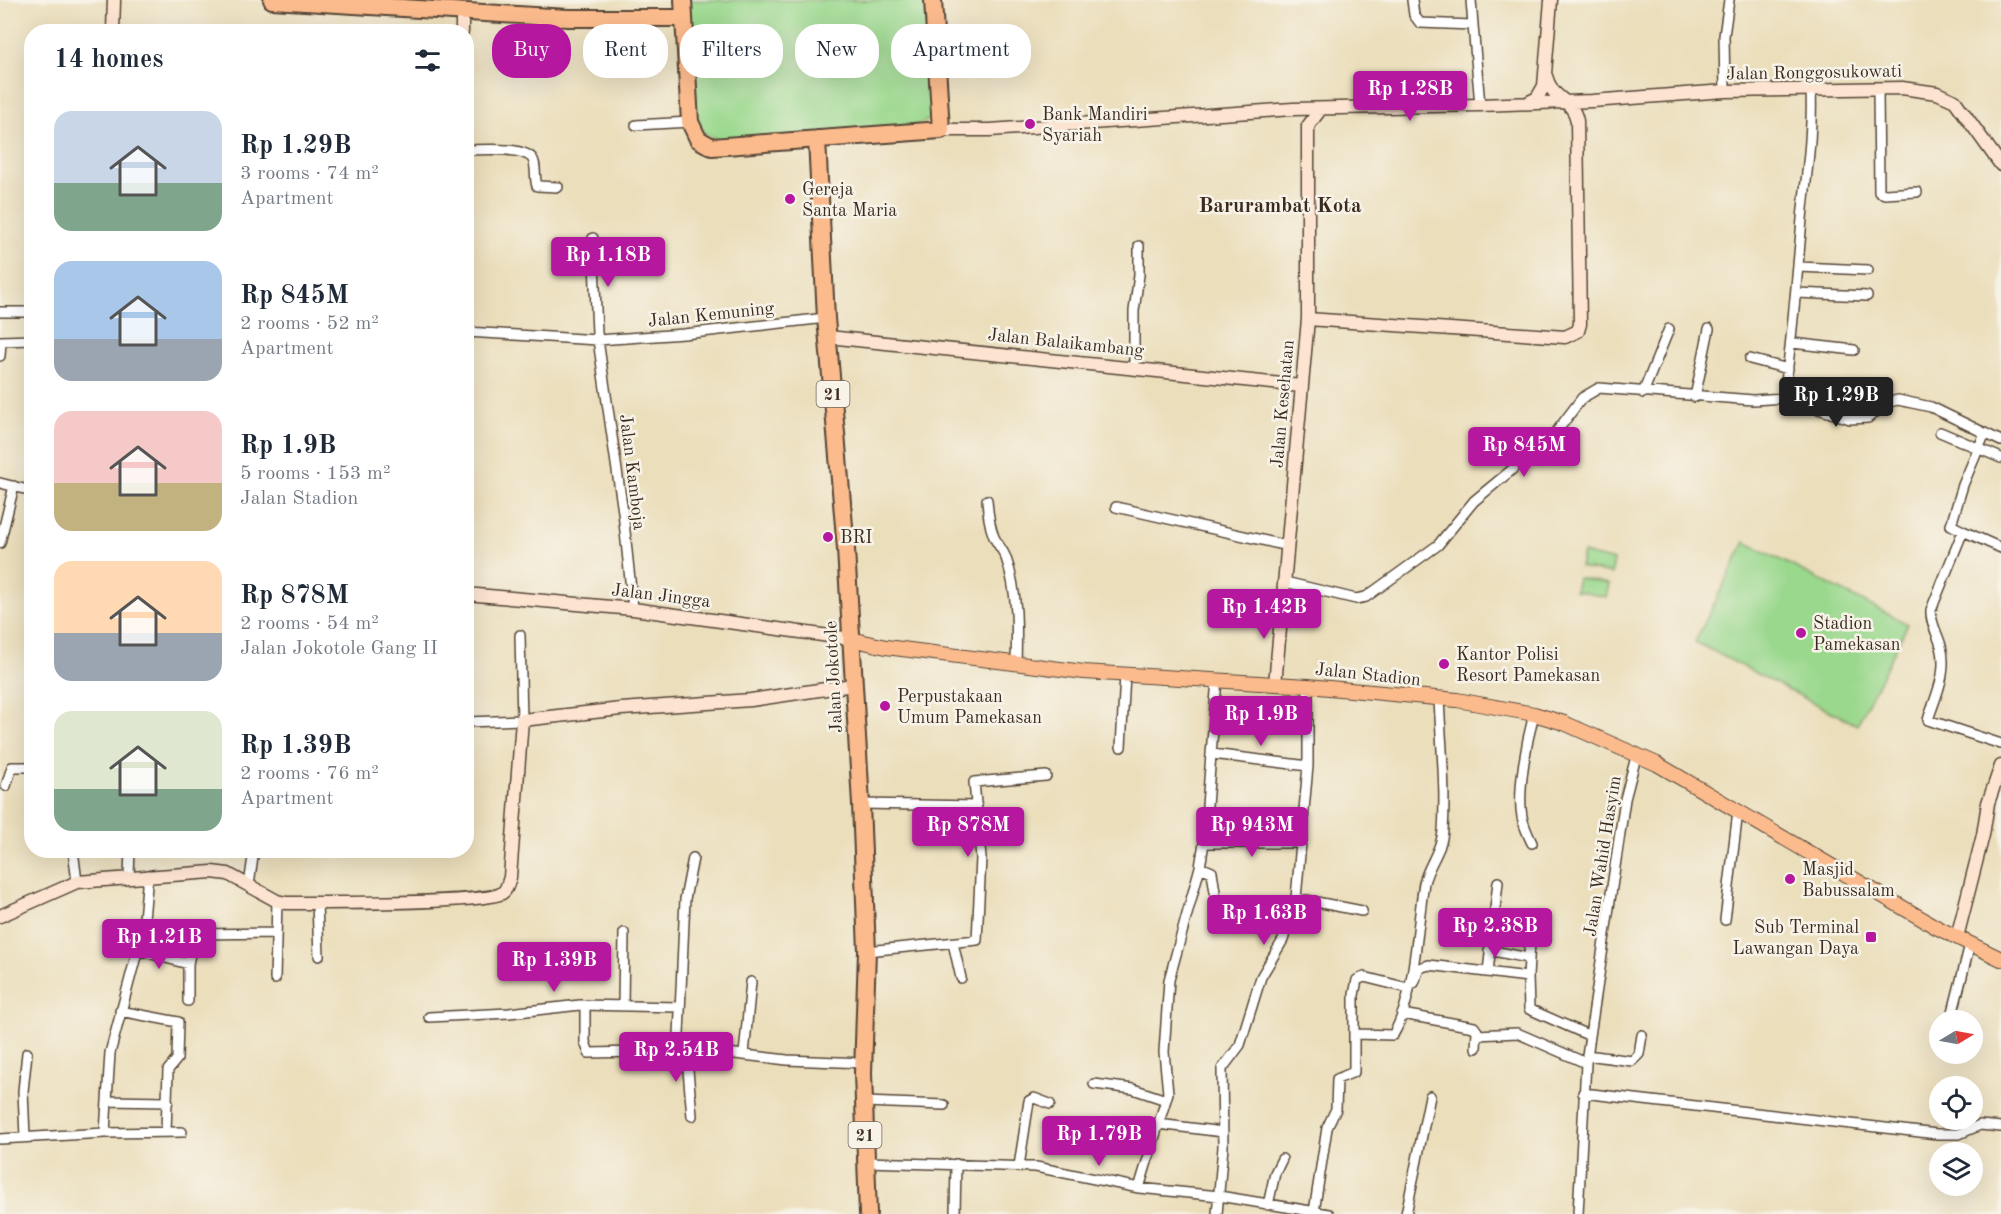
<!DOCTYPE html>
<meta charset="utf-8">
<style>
:root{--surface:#fff;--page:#f2f2f3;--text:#1f2937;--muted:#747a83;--accent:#b5179e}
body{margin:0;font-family:"Old Standard TT",serif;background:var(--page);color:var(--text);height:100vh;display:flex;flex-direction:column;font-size:22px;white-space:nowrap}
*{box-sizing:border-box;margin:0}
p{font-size:20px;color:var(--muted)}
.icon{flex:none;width:33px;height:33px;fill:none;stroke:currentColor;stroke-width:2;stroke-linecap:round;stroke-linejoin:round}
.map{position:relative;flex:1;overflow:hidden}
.sheet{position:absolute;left:24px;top:24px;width:450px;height:834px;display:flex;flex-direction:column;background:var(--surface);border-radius:24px;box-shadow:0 6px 24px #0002}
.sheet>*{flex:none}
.guide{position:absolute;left:492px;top:24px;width:570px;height:54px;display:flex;gap:12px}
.needle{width:39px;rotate:80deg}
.buttons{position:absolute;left:1929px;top:1010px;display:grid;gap:12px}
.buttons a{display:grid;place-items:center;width:54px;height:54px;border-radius:50%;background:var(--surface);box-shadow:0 6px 24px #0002;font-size:30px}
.price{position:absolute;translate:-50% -51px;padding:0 14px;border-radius:6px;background:var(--accent);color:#fff;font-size:20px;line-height:39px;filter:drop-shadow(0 2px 3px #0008)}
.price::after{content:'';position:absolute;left:50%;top:36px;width:18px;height:14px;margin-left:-9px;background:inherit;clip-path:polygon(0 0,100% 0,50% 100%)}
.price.current{background:#222;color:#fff}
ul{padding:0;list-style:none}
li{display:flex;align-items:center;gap:18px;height:150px;padding:0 30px}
li span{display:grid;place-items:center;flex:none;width:168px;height:120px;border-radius:18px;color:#555}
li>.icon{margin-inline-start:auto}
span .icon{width:72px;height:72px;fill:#fffc;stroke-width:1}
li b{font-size:26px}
h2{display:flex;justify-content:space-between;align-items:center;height:72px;padding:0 30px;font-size:26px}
.tag{padding:0 21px;border-radius:24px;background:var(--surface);box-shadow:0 6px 24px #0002;font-size:21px;line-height:54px}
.tag.current{background:var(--accent);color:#fff}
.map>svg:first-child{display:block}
.green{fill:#9ad88d;stroke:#6a8156;stroke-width:1.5}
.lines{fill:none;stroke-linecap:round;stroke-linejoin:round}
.street-casing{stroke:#554536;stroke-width:12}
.secondary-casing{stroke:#554536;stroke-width:15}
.primary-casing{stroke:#554536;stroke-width:16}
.highway-casing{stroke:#554536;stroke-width:20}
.street{stroke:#fff;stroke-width:9}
.secondary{stroke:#fde4d1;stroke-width:12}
.primary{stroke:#fbbb8d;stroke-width:14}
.highway{stroke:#fbbb8d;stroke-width:16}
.poi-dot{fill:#b5179e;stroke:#f7f3e8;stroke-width:2}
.labels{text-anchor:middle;stroke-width:5;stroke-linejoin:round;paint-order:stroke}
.shield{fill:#f7f3e8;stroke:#73665b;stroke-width:1.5}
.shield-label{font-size:16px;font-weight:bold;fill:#3b2a1e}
.street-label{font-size:18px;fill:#3b2a1e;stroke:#f7f3e8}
.poi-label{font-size:18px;fill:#3b2a1e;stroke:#f7f3e8;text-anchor:start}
.quarter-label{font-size:21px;font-weight:bold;fill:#3b2a1e;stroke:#f7f3e8}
</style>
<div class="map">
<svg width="2001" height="1214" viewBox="0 0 2001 1214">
<rect width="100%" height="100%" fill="#f7f3e8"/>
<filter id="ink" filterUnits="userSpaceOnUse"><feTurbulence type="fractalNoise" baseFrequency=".0167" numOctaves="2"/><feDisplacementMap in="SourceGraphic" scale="12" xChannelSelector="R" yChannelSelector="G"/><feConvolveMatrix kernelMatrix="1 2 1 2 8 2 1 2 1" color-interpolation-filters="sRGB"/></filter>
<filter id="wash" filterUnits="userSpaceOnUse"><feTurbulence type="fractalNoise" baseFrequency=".008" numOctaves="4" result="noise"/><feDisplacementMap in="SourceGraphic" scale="24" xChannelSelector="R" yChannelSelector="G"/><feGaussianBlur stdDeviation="1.35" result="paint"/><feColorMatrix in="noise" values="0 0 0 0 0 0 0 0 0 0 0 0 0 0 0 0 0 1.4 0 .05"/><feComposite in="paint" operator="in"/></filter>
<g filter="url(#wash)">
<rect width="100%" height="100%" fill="#ebdebb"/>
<!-- green -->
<path class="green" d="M686,0h244l3,117c-20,21 -179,21 -215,23l-15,-7 -10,-25z
M1745,542l163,82 -51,101 -162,-83z
M1583,553l31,8 -3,13 -31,-7z
M1578,578l31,6 -3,13 -31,-6z"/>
</g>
<g filter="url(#ink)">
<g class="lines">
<defs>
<path id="street" d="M1412,0l2,15 6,8 53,2 7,80
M1471,0l2,25
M1878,89l1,103 6,2 32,-2
M1725,91l-1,-55 5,-36
M636,125l54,-3
M466,150c15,0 55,-4 66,8 5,6 2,20 5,28l21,1
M593,238l4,95 26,179 10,97
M1798,267l70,3
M1796,293l71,3
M0,312h32
M466,332l132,8 86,-6 142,-16
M0,341l32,-1
M1792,343l62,7
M0,356l1,-15
M1750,359l38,10
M1134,367v-56l5,-36v-29
M1643,393l26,-64
M1695,397l14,-68
M1784,398c8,-60 13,-119 18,-179 4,-43 11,-84 9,-128
M1940,432l61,26
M1985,433l-22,52 -12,40 12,6 -32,79c-1,13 7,24 10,36 7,27 -5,49 -13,74l73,24
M0,483l32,8
M987,500c1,13 2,25 7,37 3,7 9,13 12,21 12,34 11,71 10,107
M1116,507l172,39
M1963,531l38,17
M0,543l14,-57
M1285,582l71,17 10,-2 72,-52 36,-44 80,-66 28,-37 17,-10 154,12 31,-2 66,21 18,-1 21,-16 9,-2 33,7 70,34
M466,722l56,-2 -2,-85
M1215,722l53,6
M1121,747l4,-72
M1212,754l96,12
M6,786l6,-19h20
M861,804l116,2
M1204,843h97
M1532,843c-4,-8 -8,-17 -10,-26 -5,-27 5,-77 12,-103
M73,850l4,32
M693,858l-8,41 -6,136 3,10 10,4 95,11 77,3
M1200,867l12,5 3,20
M129,876l1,-26
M249,885l5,-35
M1296,898l66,13
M317,903l2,53
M1725,920l13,-109
M953,943l8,35
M137,950l51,14
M1489,950l39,8
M867,951l110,-11 4,-82 -7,-76 72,-6
M1488,972l10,-90
M1528,977l2,-36
M275,979l2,-78
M1414,983l5,-15 10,-3 99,12 1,32 61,27
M188,1001v-37l6,-30 82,-1
M585,1005v37l4,11 49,-1 44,-7
M623,1006l1,-73
M120,1011l58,11 -1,37 -9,11 -2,62
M1402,1014l72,13 3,4 -1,17
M429,1017l80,-4 71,-8 99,2
M1951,1020l19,-76
M1355,1034l38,1c22,-36 24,-110 31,-152 4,-18 18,-33 19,-52 3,-44 -2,-88 -4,-132
M1477,1035l40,-2 69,30
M686,1047l6,69
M744,1054l7,-72
M1587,1055l45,6 7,-7 3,-19
M1094,1084l39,5 33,11
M1583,1093l354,41h22l21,-9 21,2
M107,1101l61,1
M864,1102l80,3
M1158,1124l65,8
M105,1133l77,-1
M25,1137l-2,-46 4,-38
M0,1139l105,-6 5,-80 33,-123 5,-55
M866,1162l170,5 103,21 80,8 110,18
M1019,1166l10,-65 5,-3 16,6
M1139,1188l29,-95 -4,-41 5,-72 31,-113 4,-24 13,-164
M1268,1205l7,-32 7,-14
M1314,1212l13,-84 9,-19 1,-30 17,-7v-77l3,-15 7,-3 44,11
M955,1214l1,-50
M1217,1214l6,-67 -1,-78 18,-24 21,-68 22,-37 13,-42 12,-132v-80
M1406,1214l24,-118
M1578,1214l8,-151 39,-264 12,-46"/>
<path id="secondary" d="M113,32l1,-32
M462,32v-19
M1529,102l8,-4 7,-12 7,-86
M941,130h49l303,-21 187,-4 112,-4 133,-10 177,-3 35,5 18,8 46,64
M1308,319l257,18 13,-6 2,-7 -3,-203c-4,-23 -25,-20 -31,-45
M828,337l473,49
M466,594l167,15 218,30
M1275,684l33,-365v-193l12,-16
M0,916l77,-34 135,-10 16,2 49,27 9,2c29,0 203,1 216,-10 5,-3 6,-10 8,-16l12,-157 99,-11 130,-9 102,-15
M1957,937l26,-102 5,-32 13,-37"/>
<path id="primary" d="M851,639l35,8 198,25 224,14 149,14 77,14 30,9 93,41 279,163 65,32"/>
<path id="highway" d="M272,0l296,18h116
M683,0l7,122 8,17 14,8 229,-17 -8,-130
M817,139l9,179 20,231 15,255 6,147 -4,122 5,141"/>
</defs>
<!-- street casing -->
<use href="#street" class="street-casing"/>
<!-- secondary casing -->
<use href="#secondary" class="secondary-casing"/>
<!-- primary casing -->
<use href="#primary" class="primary-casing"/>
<!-- highway casing -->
<use href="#highway" class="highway-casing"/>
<!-- street -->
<use href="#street" class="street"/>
<!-- secondary -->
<use href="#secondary" class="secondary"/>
<!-- primary -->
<use href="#primary" class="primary"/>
<!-- highway -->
<use href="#highway" class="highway"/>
</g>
</g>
<!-- markers -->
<g class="poi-dot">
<circle cx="1030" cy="124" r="6"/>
<circle cx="790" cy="199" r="6"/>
<circle cx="828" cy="537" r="6"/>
<circle cx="1801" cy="633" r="6"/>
<circle cx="1444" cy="664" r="6"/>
<circle cx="885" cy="706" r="6"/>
<circle cx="1790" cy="879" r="6"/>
<rect x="1865" y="931" width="12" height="12" rx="3"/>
</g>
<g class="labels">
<!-- shield labels -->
<g class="shield">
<rect x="816.5" y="381" width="33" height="26" rx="4.5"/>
<rect x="848.5" y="1122" width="33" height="26" rx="4.5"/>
</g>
<g class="shield-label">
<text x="833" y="400">21</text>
<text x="865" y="1141">21</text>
</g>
<!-- street labels -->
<g class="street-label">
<text transform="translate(1814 72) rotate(-1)" y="6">Jalan Ronggosukowati</text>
<text transform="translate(711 314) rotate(-6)" y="6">Jalan Kemuning</text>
<text transform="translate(1066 342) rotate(6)" y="6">Jalan Balaikambang</text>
<text transform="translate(1282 404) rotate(-85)" y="6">Jalan Kesehatan</text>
<text transform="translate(633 472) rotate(83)" y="6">Jalan Kamboja</text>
<text transform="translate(661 595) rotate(7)" y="6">Jalan Jingga</text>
<text transform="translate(1368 674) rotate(6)" y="6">Jalan Stadion</text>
<text transform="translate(833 677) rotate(-93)" y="6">Jalan Jokotole</text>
<text transform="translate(1602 856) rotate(-81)" y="6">Jalan Wahid Hasyim</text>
</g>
<!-- poi labels -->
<g class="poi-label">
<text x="1042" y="120">Bank Mandiri<tspan x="1042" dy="21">Syariah</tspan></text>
<text x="802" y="195">Gereja<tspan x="802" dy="21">Santa Maria</tspan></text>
<text x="840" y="543">BRI</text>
<text x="1813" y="629">Stadion<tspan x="1813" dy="21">Pamekasan</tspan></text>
<text x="1456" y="660">Kantor Polisi<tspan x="1456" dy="21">Resort Pamekasan</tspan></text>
<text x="897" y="702">Perpustakaan<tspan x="897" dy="21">Umum Pamekasan</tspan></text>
<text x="1802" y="875">Masjid<tspan x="1802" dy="21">Babussalam</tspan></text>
<text x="1859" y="933" text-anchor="end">Sub Terminal<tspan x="1859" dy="21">Lawangan Daya</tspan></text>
</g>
<!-- quarter labels -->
<g class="quarter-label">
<text x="1280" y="212">Barurambat Kota</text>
</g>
</g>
</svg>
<div class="buttons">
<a><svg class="needle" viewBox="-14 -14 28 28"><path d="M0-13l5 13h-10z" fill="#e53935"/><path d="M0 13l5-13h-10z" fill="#747a83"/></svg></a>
<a><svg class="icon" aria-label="locate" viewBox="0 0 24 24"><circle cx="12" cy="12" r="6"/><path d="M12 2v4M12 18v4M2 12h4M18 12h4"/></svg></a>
<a><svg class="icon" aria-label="layers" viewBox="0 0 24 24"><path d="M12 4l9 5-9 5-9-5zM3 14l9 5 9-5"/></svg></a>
</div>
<b class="price" style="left:1410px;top:122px">Rp 1.28B</b>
<b class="price" style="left:608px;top:288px">Rp 1.18B</b>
<b class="price current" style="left:1836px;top:428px">Rp 1.29B</b>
<b class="price" style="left:1524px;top:478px">Rp 845M</b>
<b class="price" style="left:1264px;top:640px">Rp 1.42B</b>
<b class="price" style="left:1261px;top:747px">Rp 1.9B</b>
<b class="price" style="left:968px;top:858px">Rp 878M</b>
<b class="price" style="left:1252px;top:858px">Rp 943M</b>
<b class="price" style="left:1264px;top:946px">Rp 1.63B</b>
<b class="price" style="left:1495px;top:959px">Rp 2.38B</b>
<b class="price" style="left:159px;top:970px">Rp 1.21B</b>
<b class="price" style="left:554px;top:993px">Rp 1.39B</b>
<b class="price" style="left:676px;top:1083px">Rp 2.54B</b>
<b class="price" style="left:1099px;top:1167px">Rp 1.79B</b>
<div class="guide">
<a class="tag current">Buy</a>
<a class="tag">Rent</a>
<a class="tag">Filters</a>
<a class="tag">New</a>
<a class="tag">Apartment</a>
</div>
<section class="sheet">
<h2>14 homes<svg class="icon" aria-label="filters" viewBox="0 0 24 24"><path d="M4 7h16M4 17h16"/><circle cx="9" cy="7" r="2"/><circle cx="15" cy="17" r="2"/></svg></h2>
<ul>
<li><span style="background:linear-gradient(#c9d6e8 60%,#7fa58c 0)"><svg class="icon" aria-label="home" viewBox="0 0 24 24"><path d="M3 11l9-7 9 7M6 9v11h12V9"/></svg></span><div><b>Rp 1.29B</b><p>3 rooms · 74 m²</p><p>Apartment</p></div></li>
<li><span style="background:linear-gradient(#a9c7e8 65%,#9aa5b1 0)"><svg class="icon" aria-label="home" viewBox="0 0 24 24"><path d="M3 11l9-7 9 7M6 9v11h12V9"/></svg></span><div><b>Rp 845M</b><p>2 rooms · 52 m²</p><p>Apartment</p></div></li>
<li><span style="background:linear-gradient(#f6c9c9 60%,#c2b280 0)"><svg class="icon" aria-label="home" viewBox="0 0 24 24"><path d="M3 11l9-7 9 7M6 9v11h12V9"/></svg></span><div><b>Rp 1.9B</b><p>5 rooms · 153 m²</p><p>Jalan Stadion</p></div></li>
<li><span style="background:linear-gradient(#ffd9b3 60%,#9aa5b1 0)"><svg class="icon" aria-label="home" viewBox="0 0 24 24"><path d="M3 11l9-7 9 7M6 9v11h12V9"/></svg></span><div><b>Rp 878M</b><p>2 rooms · 54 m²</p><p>Jalan Jokotole Gang II</p></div></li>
<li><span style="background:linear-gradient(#dfe7d0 65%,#7fa58c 0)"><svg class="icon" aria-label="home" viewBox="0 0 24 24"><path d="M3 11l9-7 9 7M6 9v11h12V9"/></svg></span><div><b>Rp 1.39B</b><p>2 rooms · 76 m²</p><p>Apartment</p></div></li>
</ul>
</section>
</div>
